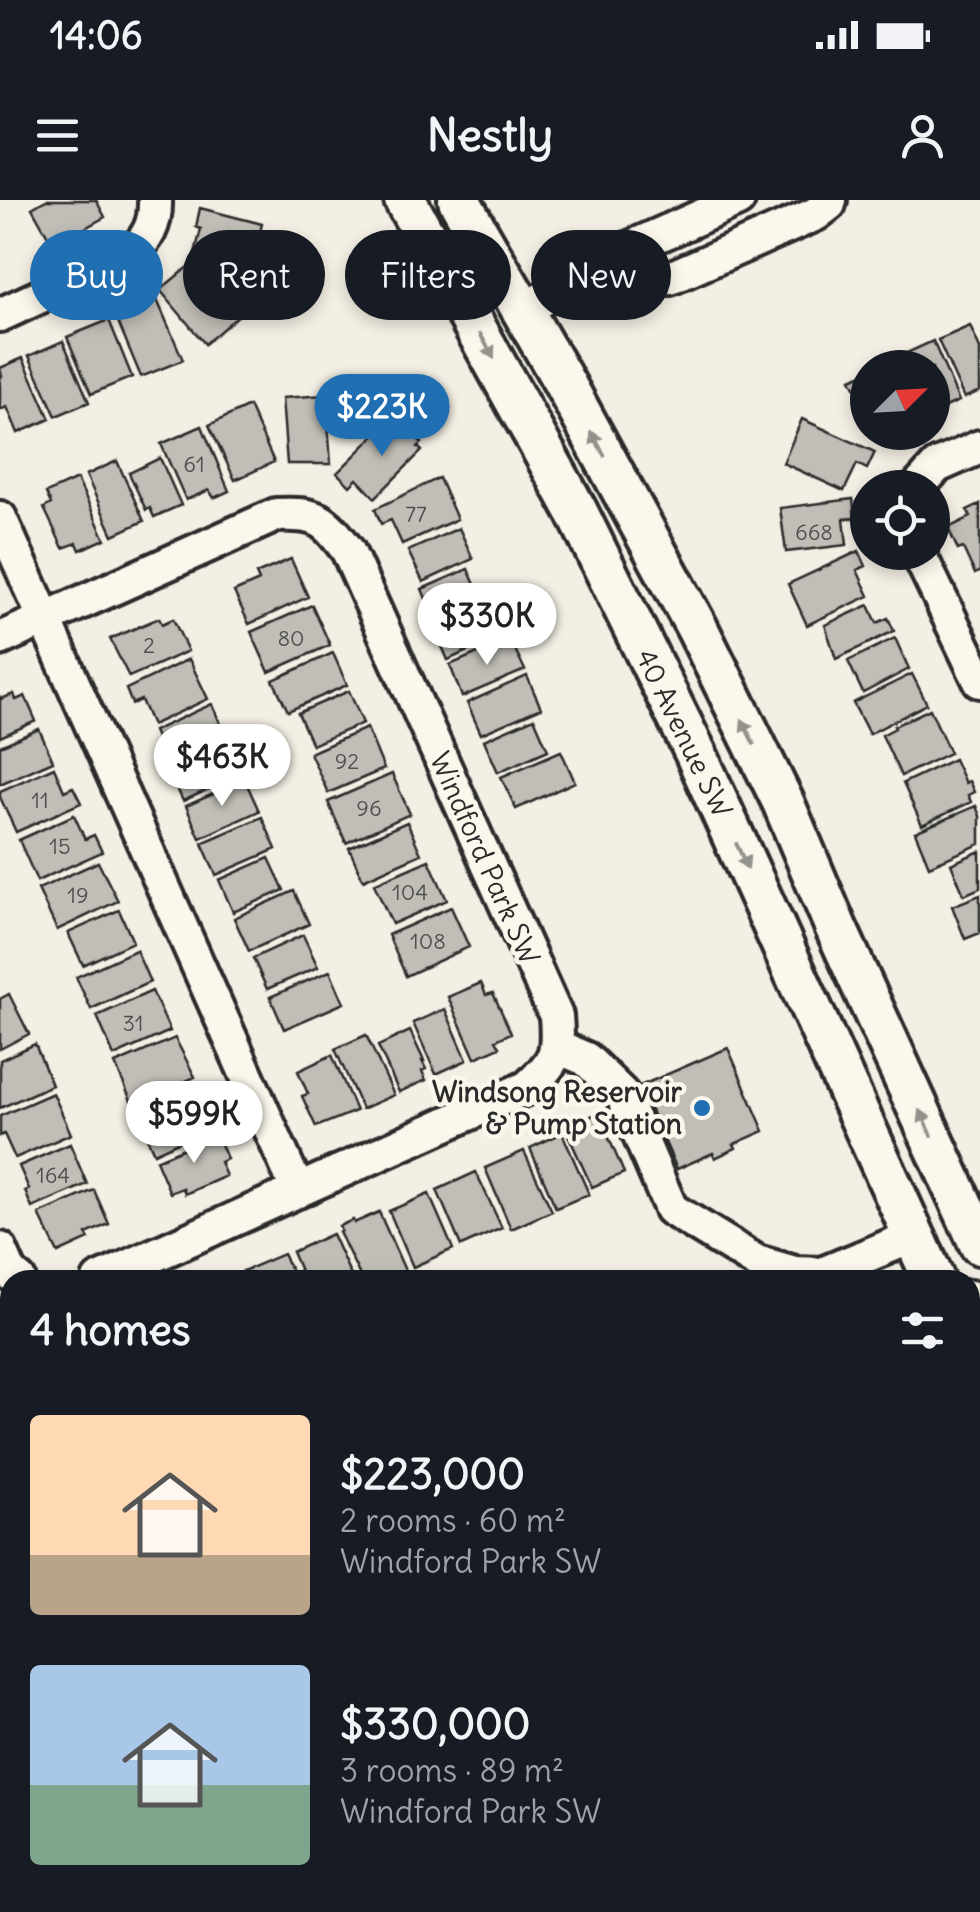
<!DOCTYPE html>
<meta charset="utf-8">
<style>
:root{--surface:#171b24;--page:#20242c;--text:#f1f3f6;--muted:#9ea1a6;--accent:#1f6fb2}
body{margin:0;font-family:Delius,sans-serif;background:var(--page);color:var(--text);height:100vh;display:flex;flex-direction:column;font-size:38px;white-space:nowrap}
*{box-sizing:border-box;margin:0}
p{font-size:32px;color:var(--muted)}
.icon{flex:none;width:55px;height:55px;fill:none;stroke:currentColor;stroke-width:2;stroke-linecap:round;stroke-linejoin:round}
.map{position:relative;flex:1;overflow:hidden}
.side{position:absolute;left:0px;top:1070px;width:980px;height:642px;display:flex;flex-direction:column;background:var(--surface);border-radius:30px 30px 0 0;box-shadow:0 5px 15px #0003}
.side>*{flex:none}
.guide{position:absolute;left:30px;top:30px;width:920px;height:90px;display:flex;gap:20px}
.needle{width:65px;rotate:66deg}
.buttons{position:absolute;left:850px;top:150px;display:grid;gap:20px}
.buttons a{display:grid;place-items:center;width:100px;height:100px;border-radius:50%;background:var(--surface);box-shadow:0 5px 15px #0003;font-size:50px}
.price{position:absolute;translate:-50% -85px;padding:0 22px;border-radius:35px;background:#fff;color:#222;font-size:32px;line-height:65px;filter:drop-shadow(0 2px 5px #0008)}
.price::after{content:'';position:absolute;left:50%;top:60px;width:30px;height:22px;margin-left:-15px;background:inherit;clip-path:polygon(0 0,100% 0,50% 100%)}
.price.selected{background:var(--accent);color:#fff}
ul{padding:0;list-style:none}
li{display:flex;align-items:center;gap:30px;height:250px;padding:0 30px}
li span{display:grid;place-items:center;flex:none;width:280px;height:200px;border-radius:10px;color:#555}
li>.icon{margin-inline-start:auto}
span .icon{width:120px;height:120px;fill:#fffc;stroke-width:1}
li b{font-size:42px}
h2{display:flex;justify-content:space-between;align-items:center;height:120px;padding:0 30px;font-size:42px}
.chip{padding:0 35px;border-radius:45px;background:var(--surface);box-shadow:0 5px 15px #0003;font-size:35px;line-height:90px}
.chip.selected{background:var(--accent);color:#fff}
.status{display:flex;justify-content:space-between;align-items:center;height:70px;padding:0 50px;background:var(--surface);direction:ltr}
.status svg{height:28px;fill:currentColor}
header{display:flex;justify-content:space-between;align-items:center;height:130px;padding:0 30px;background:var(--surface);font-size:45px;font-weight:700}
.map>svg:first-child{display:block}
.green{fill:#d5d2c9;stroke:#807e7a;stroke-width:2.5}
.water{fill:#aca9a2;stroke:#787772;stroke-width:2.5}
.building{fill:#c0beb6;stroke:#2b2b2b;stroke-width:2.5}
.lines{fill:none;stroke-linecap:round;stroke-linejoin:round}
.minor-casing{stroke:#2b2b2b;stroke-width:40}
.major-casing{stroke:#2b2b2b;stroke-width:48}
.minor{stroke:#fbf7ec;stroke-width:32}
.major{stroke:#fbf7ec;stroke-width:40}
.oneway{fill:#93918c}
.poi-dot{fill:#1f6fb2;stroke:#fbf7ec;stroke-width:4}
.labels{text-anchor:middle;stroke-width:9;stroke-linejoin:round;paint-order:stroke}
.number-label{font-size:22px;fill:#50504e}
.street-label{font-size:28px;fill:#2b2b2b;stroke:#fbf7ec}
.poi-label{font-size:28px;font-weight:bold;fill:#2b2b2b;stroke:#fbf7ec;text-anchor:end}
</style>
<div class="status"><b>14:06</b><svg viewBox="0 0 49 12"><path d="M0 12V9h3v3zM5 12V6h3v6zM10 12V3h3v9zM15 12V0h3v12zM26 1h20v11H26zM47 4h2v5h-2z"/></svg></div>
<header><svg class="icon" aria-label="menu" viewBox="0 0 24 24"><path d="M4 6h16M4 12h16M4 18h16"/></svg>Nestly<svg class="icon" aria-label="person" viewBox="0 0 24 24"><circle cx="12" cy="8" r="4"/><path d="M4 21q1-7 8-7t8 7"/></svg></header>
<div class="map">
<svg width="980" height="1712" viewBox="0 0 980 1712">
<rect width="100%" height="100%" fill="#f3efe4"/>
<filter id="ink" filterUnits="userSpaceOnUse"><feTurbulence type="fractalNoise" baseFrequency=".01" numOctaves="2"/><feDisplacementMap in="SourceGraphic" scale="20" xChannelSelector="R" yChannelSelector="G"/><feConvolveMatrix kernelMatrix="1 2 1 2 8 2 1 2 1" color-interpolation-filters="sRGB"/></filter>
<g filter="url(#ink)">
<!-- green -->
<path class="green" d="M0,1098l10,9v155l-7,4 7,4v49l-10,2z"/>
<!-- water -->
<path class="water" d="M10,1366v296l-10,5v-298z"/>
<!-- building -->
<path class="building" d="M46,0h50l9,17 -31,17 -3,-5 -21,11 -18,-32z
M200,8l62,16 -11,43 -56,-14 6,-24 -5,-2z
M195,61l45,53 -35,30 -45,-54z
M155,95l28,65 -42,17 -27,-65z
M109,120l23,57 -41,17 -24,-57z
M970,126l10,23v42l-16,7 -26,-58z
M63,141l26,61 -33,14 -27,-60z
M933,141l26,60 -27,12v-45h-26l-6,-12z
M23,158l27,61 -32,14 -11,-26 -7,3v-33l2,-1 -2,-8z
M868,172v42l-17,-35z
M326,195l5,69h-44l-5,-66z
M249,206l25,56 -39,18 -26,-55z
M391,219l17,16 3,-3 11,11 -4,4 4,4 -47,47 -18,-19 -7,7 -13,-13z
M802,219l73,33 -8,17 -10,-5 -13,27 -61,-28z
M202,226l27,65 -15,7 -5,-8 -23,10 -25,-56z
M160,258l21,47 -27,12 -4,-9 -4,2 -17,-37z
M117,261l27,60 -31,14 -27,-60z
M439,278l18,41 -55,25 -11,-24 -10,4 -6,-15z
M77,279l28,60 -25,11 -3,-7 -14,5 -19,-40 7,-4 -5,-11z
M853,299l2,19 -11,1 3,26 -61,7 -6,-44z
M980,304v67l-5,3 -12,-26 -5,2 -10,-22 23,-11 -4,-7z
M459,328l14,31 -50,23 -15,-31z
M859,351l7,15 -9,4 12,26 -62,29 -19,-41z
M291,359l17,38 -59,27 -15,-32 25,-11 -3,-7z
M468,369l14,31 -47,20 -13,-31z
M312,405l18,40 -61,27 -18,-40z
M484,405l14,32 -50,23 -14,-32z
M869,405l8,18 11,-5 6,13 -58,28 -11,-34z
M159,418l3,6 11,-5 15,32 -59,26 -19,-38z
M895,438l14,31 -46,24 -15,-32z
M510,439l15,31 -63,27 -12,-32z
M333,453l14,32 -59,26 -15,-31z
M189,459l19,40 -56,26 -11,-25 -9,4 -6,-15z
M912,474l15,30 -58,30 -16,-31z
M527,476l14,32 -60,26 -14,-31z
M349,491l14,32 -51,22 -14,-32z
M14,494l2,6 9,-4 11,25 -36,16v-41l1,3z
M212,504l14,33 -59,25 -14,-31z
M930,509l20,44 -49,23 -19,-41 13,-7 -1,-2z
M534,518l14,32 -50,22 -14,-32z
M367,528l17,41 -56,24 -18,-40z
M39,529l14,32 -53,23v-38z
M219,546l15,32 -51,23 -15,-32z
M561,551l14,31 -59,27 -15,-32z
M954,559l11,24 4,-2 5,11 -6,3 3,7 -49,23 -19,-42z
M54,567l10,24 9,-4 8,16 -65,29 -16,-35v-6z
M392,574l18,40 -64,29 -18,-41z
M245,580l14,31 -59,27 -14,-32z
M976,606l4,10v28l-51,22 -14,-34z
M74,615l11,24 9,-4 8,17 -65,29 -18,-41z
M262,617l14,32 -60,26 -14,-32z
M407,622l14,32 -58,26 -14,-32z
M980,651v37l-16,7 -13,-31z
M269,658l15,32 -51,22 -14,-32z
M429,660l18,40 -55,24 -18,-40z
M98,662l20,39 -61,29 -19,-41z
M294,691l15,33 -60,27 -15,-33z
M980,695v38l-15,6 -13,-33z
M451,707l18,40 -63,29 -18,-41z
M119,710l14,32 -50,23 -15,-32z
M303,735l15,32 -51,22 -14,-31z
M136,750l14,32 -59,27 -15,-32z
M330,771l14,32 -60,26 -14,-32z
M481,783l5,12 7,-2 18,40 -15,7 4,7 -25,11 -27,-61z
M152,791l18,40 -56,25 -17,-40z
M9,794l20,40 -29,15v-50z
M445,809l22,51 -31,14 -23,-51z
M410,831l14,30h-2l4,8 -4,2 4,9 -27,12 -21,-46z
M366,835l28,60 -32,14 -27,-60z
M175,838l20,39 -62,28 -18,-41z
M35,844l17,41 -52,23v-48z
M728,848l36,83 -30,13 2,4 -21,10 -2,-5 -36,16 -37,-83z
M332,855l24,56 -40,16 -14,-31 6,-2 -10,-23z
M200,884l18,40 -64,29 -18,-40z
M53,893l18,41 -56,24 -11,-24 -4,2v-20z
M598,913l26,60 -32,14 -27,-59z
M562,933l27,61 -33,14 -26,-60z
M217,934l10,25 -7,3 6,14 -41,18 -2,-6 -13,5 -14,-33z
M70,944l17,40 -55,24 -7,-17 4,-2 -10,-23z
M524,951l28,60 -41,18 -26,-61z
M476,972l26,56 -41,18 -24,-56z
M94,990l15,34 -23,10 3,5 -31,14 -19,-39z
M429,994l24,55 -40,18 -24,-56z
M379,1012l28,63 -12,5h-33l-23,-48 2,-1 -2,-5 14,-6 1,3z
M332,1034l21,46h-49l-12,-28z
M283,1054l13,26h-49l-4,-9z
M774,1702h37l3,10h-37z
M819,1702h39l4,10h-40z
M873,1702h36v10h-36z
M918,1702h36l-1,10h-37z"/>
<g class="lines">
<defs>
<path id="minor" d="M617,64c18,13 31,16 53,14l146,-64 13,-10 1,-4
M521,109l96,-45 15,-17 106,-47
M0,115l129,-60c18,-15 27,-30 26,-55
M917,288l20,-22 43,-19
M0,318l298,673
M918,352l62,129
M0,439l276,-124c41,-2 48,3 72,36l208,465c3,39 0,44 -28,71l-429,193
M558,847l28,12 36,35 49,115 86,53 38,11 27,1 92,-38
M0,1049l11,25 8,6"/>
<path id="major" d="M405,0l172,312 118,240 239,528
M459,0l102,177 136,251 86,174 53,126 144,316
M970,1101l10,22
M970,1161l10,23
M970,1381l10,-5
M970,1421l10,-5
M970,1486l10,-5
M970,1520l10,-2
M254,1712l20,-10
M462,1712l22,-10"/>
</defs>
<!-- minor casing -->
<use href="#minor" class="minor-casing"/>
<!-- major casing -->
<use href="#major" class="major-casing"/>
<!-- minor -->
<use href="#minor" class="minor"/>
<!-- major -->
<use href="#major" class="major"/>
</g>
<!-- one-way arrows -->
<defs><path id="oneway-solid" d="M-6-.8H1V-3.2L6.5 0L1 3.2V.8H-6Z" transform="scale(2.5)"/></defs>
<g class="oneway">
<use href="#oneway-solid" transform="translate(487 146) rotate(61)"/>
<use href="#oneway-solid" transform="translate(598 244) rotate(-119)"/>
<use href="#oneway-solid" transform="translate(748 532) rotate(-116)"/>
<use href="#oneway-solid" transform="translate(742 656) rotate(65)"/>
<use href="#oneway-solid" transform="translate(926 923) rotate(-115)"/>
</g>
</g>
<!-- markers -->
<circle class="poi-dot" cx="702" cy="908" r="10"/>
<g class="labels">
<!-- number labels -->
<g class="number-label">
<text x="194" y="272">61</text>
<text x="416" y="322">77</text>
<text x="814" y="340">668</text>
<text x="291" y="446">80</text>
<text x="149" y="453">2</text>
<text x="347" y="569">92</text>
<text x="40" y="608">11</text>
<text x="369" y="616">96</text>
<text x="60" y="654">15</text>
<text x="410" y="700">104</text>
<text x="78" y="703">19</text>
<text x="428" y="749">108</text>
<text x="133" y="831">31</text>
<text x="53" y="983">164</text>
</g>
<!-- street labels -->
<g class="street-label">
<text transform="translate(684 533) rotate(64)" y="10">40 Avenue SW</text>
<text transform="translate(485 658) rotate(66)" y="10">Windford Park SW</text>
</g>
<!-- poi labels -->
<g class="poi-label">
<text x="682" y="902">Windsong Reservoir<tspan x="682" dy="32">&amp; Pump Station</tspan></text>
</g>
</g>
</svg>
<div class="buttons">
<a><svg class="needle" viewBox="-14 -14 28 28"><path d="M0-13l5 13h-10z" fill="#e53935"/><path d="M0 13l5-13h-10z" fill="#9ea1a6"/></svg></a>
<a><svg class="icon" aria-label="locate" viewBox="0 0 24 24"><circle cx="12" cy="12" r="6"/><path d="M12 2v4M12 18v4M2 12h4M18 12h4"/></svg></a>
</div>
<b class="price selected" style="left:382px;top:259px">$223K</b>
<b class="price" style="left:487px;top:468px">$330K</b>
<b class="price" style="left:222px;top:609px">$463K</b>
<b class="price" style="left:194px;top:966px">$599K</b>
<div class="guide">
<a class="chip selected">Buy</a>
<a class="chip">Rent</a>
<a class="chip">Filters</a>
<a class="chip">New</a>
</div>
<section class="side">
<h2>4 homes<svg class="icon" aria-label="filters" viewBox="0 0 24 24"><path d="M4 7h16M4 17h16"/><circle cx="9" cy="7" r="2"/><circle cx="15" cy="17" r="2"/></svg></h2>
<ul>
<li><span style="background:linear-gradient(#ffd9b3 70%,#b9a48a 0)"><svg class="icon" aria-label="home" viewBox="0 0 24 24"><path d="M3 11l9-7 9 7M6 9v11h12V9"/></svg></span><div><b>$223,000</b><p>2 rooms · 60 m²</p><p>Windford Park SW</p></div></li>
<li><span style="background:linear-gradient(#a9c7e8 60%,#7fa58c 0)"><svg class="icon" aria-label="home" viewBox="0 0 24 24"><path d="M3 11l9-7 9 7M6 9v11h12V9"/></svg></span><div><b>$330,000</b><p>3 rooms · 89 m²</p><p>Windford Park SW</p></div></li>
</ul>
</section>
</div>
